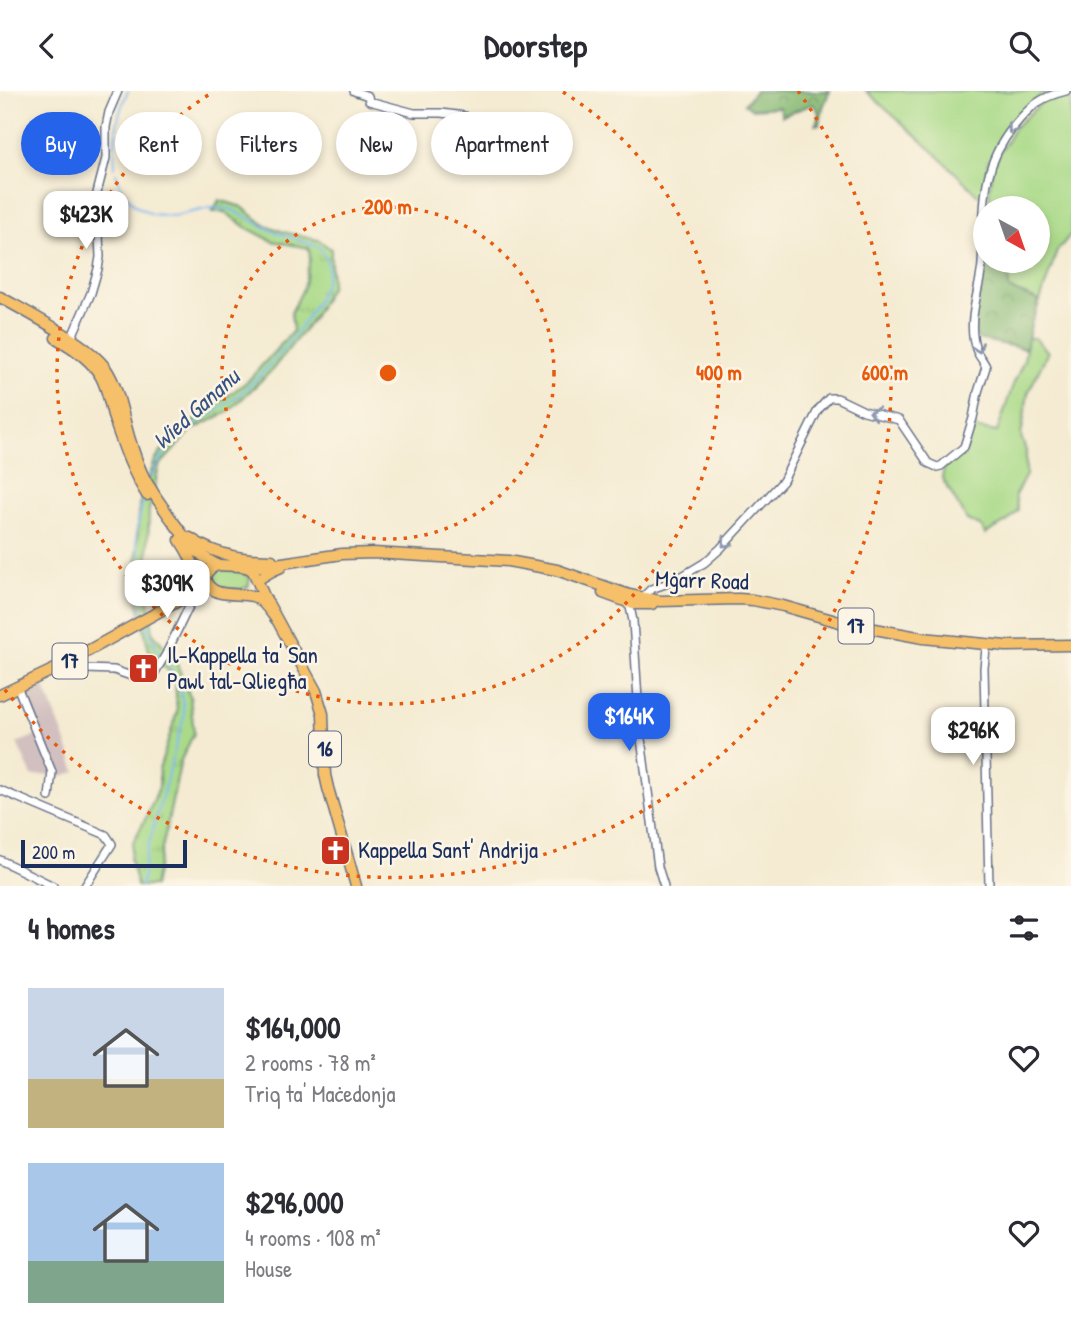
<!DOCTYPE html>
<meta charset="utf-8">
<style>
:root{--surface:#fff;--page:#f7f7f7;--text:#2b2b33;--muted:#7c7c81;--accent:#2563eb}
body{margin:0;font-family:"Patrick Hand",sans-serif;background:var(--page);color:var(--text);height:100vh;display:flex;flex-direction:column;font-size:26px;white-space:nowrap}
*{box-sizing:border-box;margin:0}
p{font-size:23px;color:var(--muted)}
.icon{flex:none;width:38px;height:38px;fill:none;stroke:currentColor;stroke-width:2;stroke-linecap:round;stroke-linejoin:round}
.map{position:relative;height:795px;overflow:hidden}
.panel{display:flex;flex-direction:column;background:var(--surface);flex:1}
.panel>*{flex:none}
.top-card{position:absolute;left:21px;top:21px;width:700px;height:63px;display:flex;gap:14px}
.needle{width:46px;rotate:140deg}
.controls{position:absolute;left:973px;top:105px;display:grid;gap:14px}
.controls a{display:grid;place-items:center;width:77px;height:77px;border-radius:50%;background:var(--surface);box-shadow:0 4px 10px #0003;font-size:35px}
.scale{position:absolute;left:21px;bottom:18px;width:166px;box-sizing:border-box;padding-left:7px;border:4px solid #1b2f5e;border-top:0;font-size:19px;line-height:24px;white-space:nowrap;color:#1b2f5e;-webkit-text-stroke:5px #fcf5e5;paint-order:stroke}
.price{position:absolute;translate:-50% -60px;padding:0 16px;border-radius:14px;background:#fff;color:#222;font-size:23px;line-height:46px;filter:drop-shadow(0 2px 4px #0008)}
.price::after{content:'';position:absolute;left:50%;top:42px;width:21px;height:16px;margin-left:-10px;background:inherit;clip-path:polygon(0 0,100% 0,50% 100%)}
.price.active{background:var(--accent);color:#fff}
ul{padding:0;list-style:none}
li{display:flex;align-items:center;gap:21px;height:175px;padding:0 28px}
li span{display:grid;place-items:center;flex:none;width:196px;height:140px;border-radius:0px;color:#555}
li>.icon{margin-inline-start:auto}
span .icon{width:84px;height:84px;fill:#fffc;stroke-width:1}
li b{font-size:30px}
h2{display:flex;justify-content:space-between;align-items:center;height:84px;padding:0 28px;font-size:30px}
.pill{padding:0 24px;border-radius:32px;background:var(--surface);box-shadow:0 4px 10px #0003;font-size:24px;line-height:63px}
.pill.active{background:var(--accent);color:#fff}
header{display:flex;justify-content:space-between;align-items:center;height:91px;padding:0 28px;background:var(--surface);font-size:32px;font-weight:700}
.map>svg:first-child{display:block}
.industrial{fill:#d2bfbf}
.green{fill:#aada89;stroke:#628474;stroke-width:2}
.forest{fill:url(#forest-crowns);stroke:#51746a;stroke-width:2}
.park{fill:url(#park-tufts);stroke:#628474;stroke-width:2}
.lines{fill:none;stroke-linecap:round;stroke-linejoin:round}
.stream{stroke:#84baf3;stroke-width:2}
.minor-casing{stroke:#677187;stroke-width:10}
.major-casing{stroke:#677187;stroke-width:13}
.minor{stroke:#fff;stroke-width:7}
.major{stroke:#f6c06b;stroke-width:10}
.oneway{stroke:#8d97ae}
.ring{fill:none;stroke:#e8590c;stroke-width:3.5;stroke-dasharray:3.5 7}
.labels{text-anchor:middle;stroke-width:5;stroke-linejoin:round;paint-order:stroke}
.shield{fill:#fcf5e5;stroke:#5e6a86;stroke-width:2}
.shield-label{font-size:21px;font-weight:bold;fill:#1b2f5e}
.street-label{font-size:23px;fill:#1b2f5e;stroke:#fcf5e5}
.poi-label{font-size:23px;fill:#1b2f5e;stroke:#fcf5e5;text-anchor:start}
.water-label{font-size:24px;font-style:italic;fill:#355283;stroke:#fcf5e5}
.centre{fill:#e8590c;stroke:#fcf5e5;stroke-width:3.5}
.ring-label{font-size:21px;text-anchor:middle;font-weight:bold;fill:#e8590c;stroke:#fcf5e5;stroke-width:5;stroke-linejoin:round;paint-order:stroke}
</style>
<header><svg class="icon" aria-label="back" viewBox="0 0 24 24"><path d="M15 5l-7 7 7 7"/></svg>Doorstep<svg class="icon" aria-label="search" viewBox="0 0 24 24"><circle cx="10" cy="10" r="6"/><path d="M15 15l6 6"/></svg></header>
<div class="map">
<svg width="1071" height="795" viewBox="0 0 1071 795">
<defs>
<pattern id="forest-crowns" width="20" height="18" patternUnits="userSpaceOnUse" patternTransform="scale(1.75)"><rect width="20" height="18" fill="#87ba75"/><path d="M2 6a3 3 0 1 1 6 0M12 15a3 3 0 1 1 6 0" fill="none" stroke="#6e9863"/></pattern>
<pattern id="park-tufts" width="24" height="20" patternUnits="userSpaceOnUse" patternTransform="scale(1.75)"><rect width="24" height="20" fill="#aada89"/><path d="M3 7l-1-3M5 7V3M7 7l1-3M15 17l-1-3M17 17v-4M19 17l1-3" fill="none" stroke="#92bb79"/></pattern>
</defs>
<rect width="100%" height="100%" fill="#fcf5e5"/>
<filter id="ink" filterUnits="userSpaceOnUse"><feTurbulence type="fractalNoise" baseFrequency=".0143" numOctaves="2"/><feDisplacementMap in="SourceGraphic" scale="14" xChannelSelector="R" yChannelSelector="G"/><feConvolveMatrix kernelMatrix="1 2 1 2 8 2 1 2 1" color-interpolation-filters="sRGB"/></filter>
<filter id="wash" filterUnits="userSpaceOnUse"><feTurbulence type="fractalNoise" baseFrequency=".00686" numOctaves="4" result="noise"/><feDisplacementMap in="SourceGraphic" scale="28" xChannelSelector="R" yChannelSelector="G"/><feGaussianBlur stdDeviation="1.57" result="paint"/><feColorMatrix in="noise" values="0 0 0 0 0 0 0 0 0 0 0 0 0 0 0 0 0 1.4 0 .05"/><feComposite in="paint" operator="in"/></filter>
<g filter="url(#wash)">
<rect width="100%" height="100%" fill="#f4ebd2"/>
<!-- industrial -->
<path class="industrial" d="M42,589l22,57 12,35 -19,5v-3l-25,2 -15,-33 25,-10 -20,-44z"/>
<!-- green -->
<path class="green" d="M866,0h189l-14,4 -27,27 -11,15 -15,25 -5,38 -49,-48z
M1071,1v142l-14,17 -17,50 -31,-12 -1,-28h30v-53h-43l-6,-11 3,-30 23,-40 33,-30z
M1028,247h7l13,14 -20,41 -7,43 5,15v24l-11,20 3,16 -10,10 -23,13 -3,-7 -15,-7 -25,-42 2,-10 22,-19 7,-21 24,4 16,-47 11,-25z
M221,478c10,1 23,1 29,10l-2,8c-12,5 -30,2 -37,-9l1,-5z"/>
<!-- forest -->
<path class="forest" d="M755,0h75l-7,16 -3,17 -4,1 3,-13 -6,-8 -31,12 -3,-9 -27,2 -8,-5z
M985,170h23l1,28 31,12 -9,23 -5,25 -49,-10 -4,-24z"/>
<!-- park -->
<path class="park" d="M219,109l23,7 21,17 21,8 34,8 13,9v37l-20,35 -40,50 -43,41 -36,18 -33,36 -10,44 -2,75 6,48 22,26 15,38 4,36 -13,27 -27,126h-17l-7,-27 3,-17 14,-26 12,-29v-17l18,-58 -2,-34 -26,-27 -14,-62 4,-84 16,-44 15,-22 78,-58 45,-50 -2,-18 12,-24 7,-29 -1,-12 -37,-7 -27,-14 -20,-15h-12z"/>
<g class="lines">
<!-- stream -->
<path class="stream" d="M115,76c-2,-26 2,-53 13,-76
M116,82l7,19 13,14 15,8 23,2 36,-8 21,1 43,23 45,15c3,4 7,8 8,14 8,36 -61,111 -87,133 -20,16 -43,27 -62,44 -12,12 -21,24 -27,40
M143,526l-2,-13 3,-42 -7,-15 -1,-14 8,-37
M145,531l10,24 6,9
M141,795l6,-35 37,-135c-1,-23 -6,-39 -19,-57"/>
</g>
</g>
<g filter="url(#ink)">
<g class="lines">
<defs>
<path id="minor" d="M354,0l14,5 1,5 45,12h27l24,3
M71,248l20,-46 7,-24 2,-12 -3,-64 9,-35v-31l3,-15 9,-21
M643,506l8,-8 23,-8 30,-18 16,-14 63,-68 35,-71 11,-12h8l27,13 35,9 29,43 9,4 4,-1 23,-19 9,-29 5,-26 8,-25c-2,-6 -8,-11 -10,-18 -10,-28 4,-58 6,-85 3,-54 -4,-94 32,-138 17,-21 27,-29 52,-35
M626,512l4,4 3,14 7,110 18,136 6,19
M986,558l-2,19 5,218
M58,577l56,2 17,6 23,-2 12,-20 28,-58
M17,595l35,86 -3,25
M0,699l106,45 6,9 -27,42
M0,769l53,26"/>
<path id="major" d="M0,206c28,16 89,47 106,72 13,19 17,49 24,71 5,16 11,35 21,49 5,9 12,18 18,27 14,19 26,38 48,49
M56,247c16,9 36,22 45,39 7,13 9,28 13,42 9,26 18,53 33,76
M190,447c24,17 53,22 82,22
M180,449c12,19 22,33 4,51
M249,477l93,-14 32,-1 134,8 49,9 72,25 31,6 78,-2 15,1 30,6 60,17 80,15 83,8 65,-1
M257,489l15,-9 9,-4
M603,502l30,11h19
M276,528c-6,-8 -14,-21 -24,-23 -14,-4 -39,3 -46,-15 -3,-8 5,-13 11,-16l24,1 8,2 4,3 11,25 52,95 7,23 2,61 3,13 28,98
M0,604l57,-27 132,-73 16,-16"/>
</defs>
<!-- minor casing -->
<use href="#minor" class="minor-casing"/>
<!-- major casing -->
<use href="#major" class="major-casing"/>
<!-- minor -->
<use href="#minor" class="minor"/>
<!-- major -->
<use href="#major" class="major"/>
</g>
<!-- one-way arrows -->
<defs><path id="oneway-chevron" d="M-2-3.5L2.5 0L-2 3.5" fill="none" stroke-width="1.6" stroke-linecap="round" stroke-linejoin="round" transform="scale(1.75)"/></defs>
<g class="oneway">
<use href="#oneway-chevron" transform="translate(1012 38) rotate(127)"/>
<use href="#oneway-chevron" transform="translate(978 257) rotate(70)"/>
<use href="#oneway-chevron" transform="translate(874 322) rotate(-167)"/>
<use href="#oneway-chevron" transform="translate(726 452) rotate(134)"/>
</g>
</g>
<!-- distance rings -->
<g class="ring">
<circle cx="388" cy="282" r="166"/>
<path d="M563 1A331 331 0 1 1 213 1"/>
<path d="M798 0A497 497 0 0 1 2 595"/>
</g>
<!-- icons -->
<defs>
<symbol id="church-square" viewBox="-11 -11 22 22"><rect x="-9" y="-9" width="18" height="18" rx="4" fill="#c8321e" stroke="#fcf5e5"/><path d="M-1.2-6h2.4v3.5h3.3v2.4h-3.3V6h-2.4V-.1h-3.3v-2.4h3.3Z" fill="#fff"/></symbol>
</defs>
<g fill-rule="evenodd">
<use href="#church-square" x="126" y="560" width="35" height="35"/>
<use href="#church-square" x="318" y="742" width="35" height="35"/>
</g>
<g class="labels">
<!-- shield labels -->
<g class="shield">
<rect x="838.5" y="517.5" width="35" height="35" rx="5"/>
<rect x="52.5" y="552.5" width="35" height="35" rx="5"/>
<rect x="309" y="640.5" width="32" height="35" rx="5"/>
</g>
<g class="shield-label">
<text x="856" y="542">17</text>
<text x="70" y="577">17</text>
<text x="325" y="665">16</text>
</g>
<!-- street labels -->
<g class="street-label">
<text transform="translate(702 489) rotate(2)" y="8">Mġarr Road</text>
</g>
<!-- poi labels -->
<g class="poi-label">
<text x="167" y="572">Il-Kappella ta' San<tspan x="167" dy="26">Pawl tal-Qliegħa</tspan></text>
<text x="358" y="767">Kappella Sant' Andrija</text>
</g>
<!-- water labels -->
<g class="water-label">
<text transform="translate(196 318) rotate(-42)" y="8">Wied Gananu</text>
</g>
</g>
<circle cx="388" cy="282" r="10" class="centre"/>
<g class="ring-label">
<text x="388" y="123">200 m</text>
<text x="719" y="289">400 m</text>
<text x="885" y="289">600 m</text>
</g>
</svg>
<div class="controls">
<a><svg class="needle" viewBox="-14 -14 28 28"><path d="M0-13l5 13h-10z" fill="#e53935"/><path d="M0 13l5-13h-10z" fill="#7c7c81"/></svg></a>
</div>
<div class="scale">200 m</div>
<b class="price" style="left:86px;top:160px">$423K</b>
<b class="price" style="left:167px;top:529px">$309K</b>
<b class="price active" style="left:629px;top:662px">$164K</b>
<b class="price" style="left:973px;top:676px">$296K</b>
<div class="top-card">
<a class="pill active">Buy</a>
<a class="pill">Rent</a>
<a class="pill">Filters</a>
<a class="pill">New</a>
<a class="pill">Apartment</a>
</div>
</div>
<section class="panel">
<h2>4 homes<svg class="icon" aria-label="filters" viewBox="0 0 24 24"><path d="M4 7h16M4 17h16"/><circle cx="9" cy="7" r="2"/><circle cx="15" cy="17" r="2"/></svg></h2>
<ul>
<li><span style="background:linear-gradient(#c9d6e8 65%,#c2b280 0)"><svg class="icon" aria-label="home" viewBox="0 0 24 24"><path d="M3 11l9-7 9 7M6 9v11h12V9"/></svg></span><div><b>$164,000</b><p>2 rooms · 78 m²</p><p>Triq ta' Maċedonja</p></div><svg class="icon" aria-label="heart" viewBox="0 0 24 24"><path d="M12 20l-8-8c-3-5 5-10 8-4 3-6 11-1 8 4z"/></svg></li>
<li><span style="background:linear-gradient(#a9c7e8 70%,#7fa58c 0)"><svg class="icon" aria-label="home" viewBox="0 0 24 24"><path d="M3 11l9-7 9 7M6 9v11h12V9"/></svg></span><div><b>$296,000</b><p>4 rooms · 108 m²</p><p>House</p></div><svg class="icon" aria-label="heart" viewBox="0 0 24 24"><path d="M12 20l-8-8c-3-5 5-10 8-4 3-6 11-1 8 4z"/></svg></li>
</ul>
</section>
